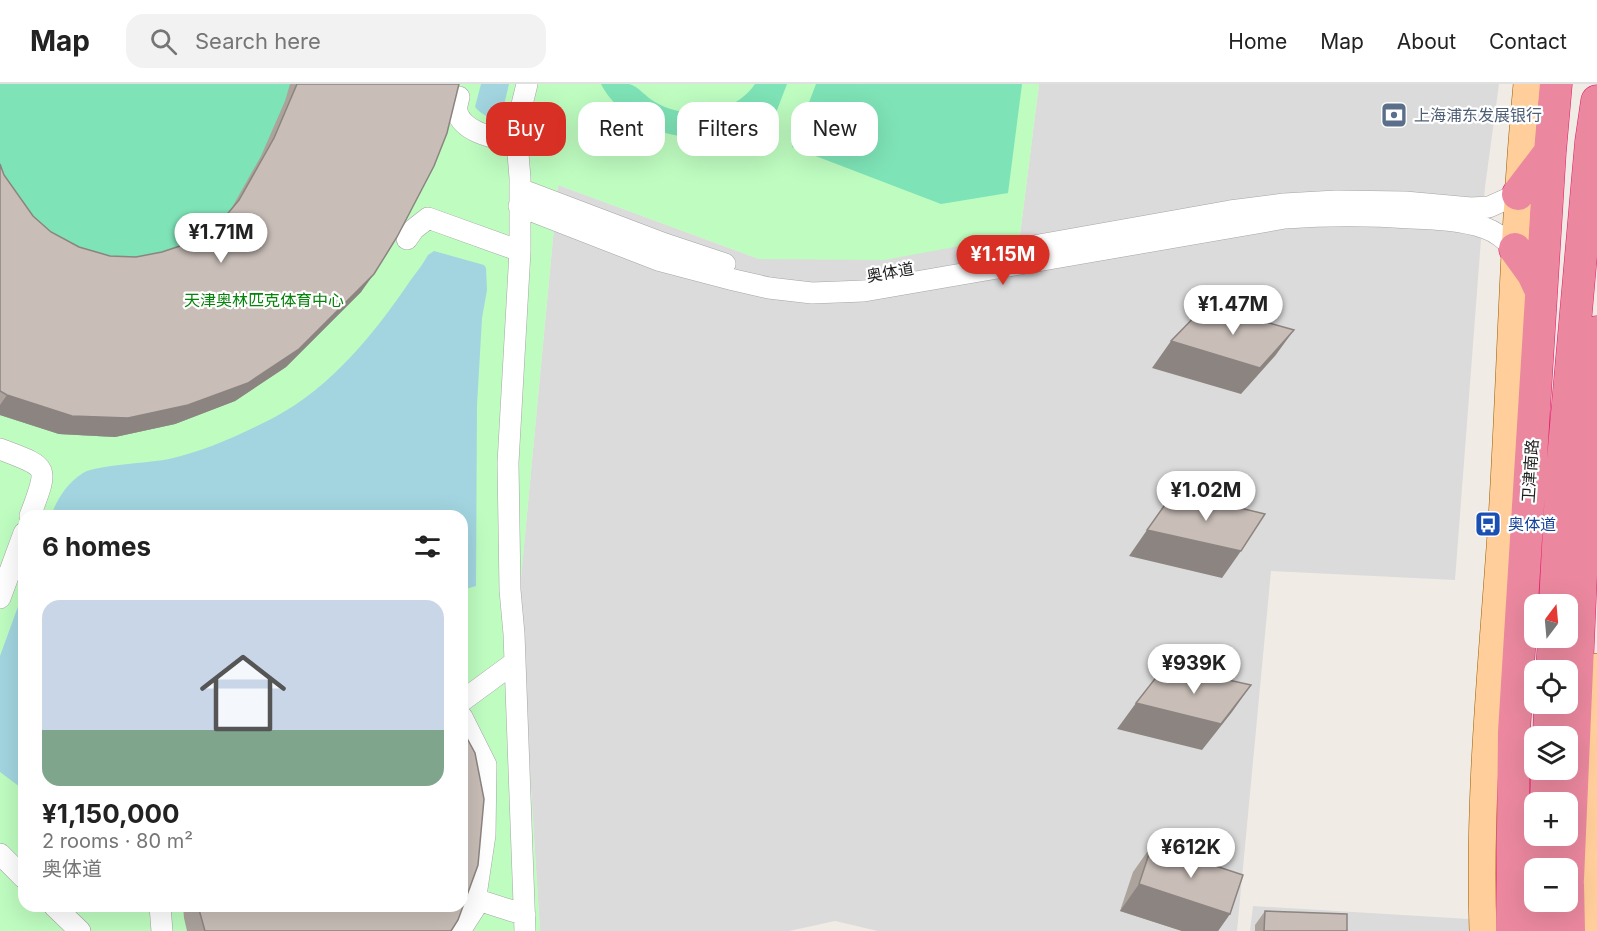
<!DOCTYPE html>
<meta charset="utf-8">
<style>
:root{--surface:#fff;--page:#f2f2f2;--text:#222;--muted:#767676;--line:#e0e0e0;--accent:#d93025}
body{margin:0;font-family:Inter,"Noto Sans SC",sans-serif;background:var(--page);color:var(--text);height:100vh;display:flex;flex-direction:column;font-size:22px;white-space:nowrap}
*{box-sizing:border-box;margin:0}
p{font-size:20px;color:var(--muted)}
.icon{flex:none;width:33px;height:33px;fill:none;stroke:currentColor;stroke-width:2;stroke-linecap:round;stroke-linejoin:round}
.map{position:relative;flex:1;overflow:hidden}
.details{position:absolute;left:18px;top:426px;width:450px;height:402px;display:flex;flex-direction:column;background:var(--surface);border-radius:18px;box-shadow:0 6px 24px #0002}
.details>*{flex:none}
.banner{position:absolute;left:486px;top:18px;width:570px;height:54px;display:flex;gap:12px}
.needle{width:39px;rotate:16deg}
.tools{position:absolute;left:1524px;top:510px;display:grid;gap:12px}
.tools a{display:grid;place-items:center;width:54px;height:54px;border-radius:12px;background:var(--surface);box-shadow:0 6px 24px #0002;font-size:30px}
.price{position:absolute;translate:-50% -51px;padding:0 14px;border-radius:21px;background:#fff;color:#222;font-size:20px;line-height:39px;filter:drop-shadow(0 2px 3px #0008)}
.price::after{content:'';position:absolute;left:50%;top:36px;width:18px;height:14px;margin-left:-9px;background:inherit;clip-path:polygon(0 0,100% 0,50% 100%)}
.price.on{background:var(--accent);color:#fff}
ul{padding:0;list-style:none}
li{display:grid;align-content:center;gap:12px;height:318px;padding:0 24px}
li+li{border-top:2px solid var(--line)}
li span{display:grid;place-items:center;height:186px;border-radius:18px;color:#555}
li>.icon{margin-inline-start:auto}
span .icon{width:108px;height:108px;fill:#fffc;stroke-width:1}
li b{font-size:26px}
h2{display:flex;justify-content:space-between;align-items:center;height:72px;padding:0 24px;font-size:26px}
.chip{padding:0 21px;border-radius:18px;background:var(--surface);box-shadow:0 6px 24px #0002;font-size:21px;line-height:54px}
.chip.on{background:var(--accent);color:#fff}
header{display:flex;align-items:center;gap:36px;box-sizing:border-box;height:84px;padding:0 30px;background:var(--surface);border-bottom:2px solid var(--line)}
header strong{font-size:28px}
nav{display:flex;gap:33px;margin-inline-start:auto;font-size:21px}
.search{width:420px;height:54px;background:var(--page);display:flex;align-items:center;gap:15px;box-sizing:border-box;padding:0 21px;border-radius:18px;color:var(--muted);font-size:22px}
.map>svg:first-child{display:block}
.residential{fill:#dcdbdb}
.park{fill:#befcc0;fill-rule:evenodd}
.pitch{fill:#7ee3b7}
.water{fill:#a2d5e0}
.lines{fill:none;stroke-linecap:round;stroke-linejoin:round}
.minor-casing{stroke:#a5a5a5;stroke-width:22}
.major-casing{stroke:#995e00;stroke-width:28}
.highway-casing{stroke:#e31b6a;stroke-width:33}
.minor{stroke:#fff;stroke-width:21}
.major{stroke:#ffce9a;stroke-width:27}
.highway{stroke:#eb889f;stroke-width:32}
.wall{fill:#aca39d}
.shaded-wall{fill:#8c8480}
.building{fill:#c8bdb7;stroke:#8c8480;stroke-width:1.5}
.labels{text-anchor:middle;stroke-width:4.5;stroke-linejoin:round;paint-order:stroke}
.service-label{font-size:16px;fill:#4e5e75;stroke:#fff;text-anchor:start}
.street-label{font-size:16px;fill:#1e1e1e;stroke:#fff}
.park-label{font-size:16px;fill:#06830a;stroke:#fff}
.transit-label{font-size:16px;fill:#164399;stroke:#fff;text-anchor:start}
</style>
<header>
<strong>Map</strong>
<div class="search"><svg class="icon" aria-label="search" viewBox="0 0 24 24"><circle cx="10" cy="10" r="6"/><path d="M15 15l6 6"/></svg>Search here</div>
<nav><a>Home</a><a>Map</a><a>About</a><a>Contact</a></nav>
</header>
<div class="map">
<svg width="1597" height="847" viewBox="0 0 1597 847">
<rect width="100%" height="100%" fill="#f0ebe4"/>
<!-- residential -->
<path class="residential" d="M1039,0h460l-14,103 -30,393 -184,-9 -34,360h-359l-43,-10 -46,10h-249l-21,-332 39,-414 201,74 261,-24z
M1253,822l216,13v12h-219z"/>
<!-- park -->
<path class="park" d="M0,0h1039l-19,151 -136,25 -125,-1 -201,-74 -39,414 21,332h-540zM24,432h438v390h-438z"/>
<!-- pitch -->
<path class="pitch" d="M0,0h450l-66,172 -23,36 -75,75 -51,34 -60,23 -60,13 -56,-3 -59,-19z
M601,0c9,0 19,0 28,0 8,1 18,14 26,18 31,19 79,13 100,-18h32l-18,47c-6,-2 -12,-6 -18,-7 -11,-2 -36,10 -49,12 -37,5 -84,-18 -101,-52z
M816,0h206l-14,109 -67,11 -149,-57z"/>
<!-- water -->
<path class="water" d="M481,0h28l-8,34c-10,2 -19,-3 -26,-11z
M434,167l50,14 2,3 1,22 -5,28 -5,87 -1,181 -14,4v-74h-411c6,-17 16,-33 32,-43 13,-8 67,-10 86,-14 36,-8 73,-25 106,-42 56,-30 100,-84 135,-136 6,-8 13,-17 18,-26z
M24,506v200l-24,-18v-116z"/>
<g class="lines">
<defs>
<path id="minor" d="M459,13c-1,4 -3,11 -2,15 7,22 40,26 59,31
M520,105l145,55 60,20
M519,122l139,54 76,20 35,8 43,5 52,-2 421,-73c43,-3 84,-3 126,0 24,1 50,2 74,10 12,4 21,12 30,21
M407,155l7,-10 14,-11 92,33
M995,169l235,-42 54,-7 52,-3 69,1 66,6 18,-1 29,-13
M0,365c50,19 49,16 30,67
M0,514l24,-65
M462,617l53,-39
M0,770l24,24
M475,815l50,16
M54,822l26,25
M160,822l2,25
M460,847l14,-22 11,-74 1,-70 -24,-48
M525,847l-11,-297 -4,-44 -2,-127 12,-212v-73l-4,-49 11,-45"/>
<path id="major" d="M1483,847c-5,-138 10,-275 19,-412 9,-145 11,-290 25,-435
M1591,847l-2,-120 8,-144"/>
<path id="highway" d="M1518,110l32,-42
M1515,165l18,25 8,17
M1555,520l7,-133 29,-329 6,-41
M1552,586l2,-32
M1549,652l1,-32
M1546,718l1,-32
M1543,784l1,-32
M1568,795l15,-351 14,-196
M1568,801l1,46
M1512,847l2,-199 36,-580 6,-68
M1541,847l1,-29"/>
</defs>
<!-- minor casing -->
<use href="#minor" class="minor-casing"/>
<!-- major casing -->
<use href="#major" class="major-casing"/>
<!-- highway casing -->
<use href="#highway" class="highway-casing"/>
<!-- minor -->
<use href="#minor" class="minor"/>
<!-- major -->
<use href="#major" class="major"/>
<!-- highway -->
<use href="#highway" class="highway"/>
</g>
<!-- wall -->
<path class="wall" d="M290,0h169l-98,208 -75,75 -51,34 -60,23 -60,13 -56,-3 -59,-19v-251l4,11 29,41 18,16 28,15 31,9 26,1 26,-5 24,-8 22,-12 16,-14 6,-7 31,-55 24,-55z
M1152,761l78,69 -12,17h-36l-62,-20 13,-39z
M183,822h279l-11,25h-264l-3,-13z
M1265,827l82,20h-92v-6z"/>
<!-- shaded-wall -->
<path class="shaded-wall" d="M374,190l-13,18 -75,75 -51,34 -60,23 -60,13 -56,-3 -59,-19v-10l7,-10z
M1294,246l-19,26 -34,38 -89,-26 19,-27z
M1147,446l94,21 -19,27 -93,-22z
M1251,601l-19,27 -30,38 -85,-21 19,-26z
M1139,800l91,30 -12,17h-36l-62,-20z"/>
<!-- building -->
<path class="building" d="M297,0h162l-12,49 -13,33 -37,71 -23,37 -75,75 -51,34 -60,22 -60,13 -56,-2 -65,-21 -7,-4v-227l4,11 29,41 18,16 28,15 31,9 26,1 26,-5 24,-8 22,-12 16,-14 15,-18 35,-62z
M1206,221l88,25 -34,38 -89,-27z
M1174,408l91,22 -24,37 -94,-21z
M1165,582l86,19 -30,39 -85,-21z
M462,645l13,24 9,46 -6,66 -20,55 -7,11h-246l-7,-25h264z
M1152,761l91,30 -13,39 -91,-30z
M1265,827l82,3v17h-83z"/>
<!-- icons -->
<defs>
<symbol id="bank-square" viewBox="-11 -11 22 22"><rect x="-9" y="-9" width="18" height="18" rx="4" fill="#5c6f8a" stroke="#fff"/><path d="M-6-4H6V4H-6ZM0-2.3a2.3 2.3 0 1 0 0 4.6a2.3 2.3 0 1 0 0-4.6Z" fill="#fff"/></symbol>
<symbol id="bus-square" viewBox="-11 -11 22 22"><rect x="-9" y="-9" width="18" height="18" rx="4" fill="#1a4fb4" stroke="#fff"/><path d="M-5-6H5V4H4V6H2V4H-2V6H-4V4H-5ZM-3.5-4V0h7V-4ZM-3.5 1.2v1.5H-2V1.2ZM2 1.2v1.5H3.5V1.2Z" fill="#fff"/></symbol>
</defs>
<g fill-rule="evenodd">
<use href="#bank-square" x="1379" y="16" width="30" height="30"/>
<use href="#bus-square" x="1473" y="425" width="30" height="30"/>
</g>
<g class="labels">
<!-- service labels -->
<g class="service-label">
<text x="1414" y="37">上海浦东发展银行</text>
</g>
<!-- street labels -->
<g class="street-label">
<text transform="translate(890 188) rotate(-10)" y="6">奥体道</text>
<text transform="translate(1530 387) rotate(-86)" y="6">卫津南路</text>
</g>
<!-- park labels -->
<g class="park-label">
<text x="264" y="222">天津奥林匹克体育中心</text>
</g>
<!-- transit labels -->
<g class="transit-label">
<text x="1508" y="446">奥体道</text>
</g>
</g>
</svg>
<div class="tools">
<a><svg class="needle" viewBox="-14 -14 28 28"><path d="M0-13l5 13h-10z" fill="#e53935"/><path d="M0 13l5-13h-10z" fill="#767676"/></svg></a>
<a><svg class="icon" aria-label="locate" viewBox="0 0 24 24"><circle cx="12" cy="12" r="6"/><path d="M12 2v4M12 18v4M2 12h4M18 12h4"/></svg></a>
<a><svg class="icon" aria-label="layers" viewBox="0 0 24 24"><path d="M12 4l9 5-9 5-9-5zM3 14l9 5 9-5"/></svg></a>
<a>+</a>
<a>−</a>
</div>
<b class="price" style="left:221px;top:180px">¥1.71M</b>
<b class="price on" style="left:1003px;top:202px">¥1.15M</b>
<b class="price" style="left:1233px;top:252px">¥1.47M</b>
<b class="price" style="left:1206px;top:438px">¥1.02M</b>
<b class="price" style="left:1194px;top:611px">¥939K</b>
<b class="price" style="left:1191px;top:795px">¥612K</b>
<div class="banner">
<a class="chip on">Buy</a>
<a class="chip">Rent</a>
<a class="chip">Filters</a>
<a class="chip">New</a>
</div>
<section class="details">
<h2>6 homes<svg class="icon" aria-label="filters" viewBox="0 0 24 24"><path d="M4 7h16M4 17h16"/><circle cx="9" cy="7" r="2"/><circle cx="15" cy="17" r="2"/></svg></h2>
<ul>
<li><span style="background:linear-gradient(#c9d6e8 70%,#7fa58c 0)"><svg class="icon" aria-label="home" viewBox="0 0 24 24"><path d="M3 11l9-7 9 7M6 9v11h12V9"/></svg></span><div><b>¥1,150,000</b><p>2 rooms · 80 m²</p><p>奥体道</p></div></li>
</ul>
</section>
</div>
